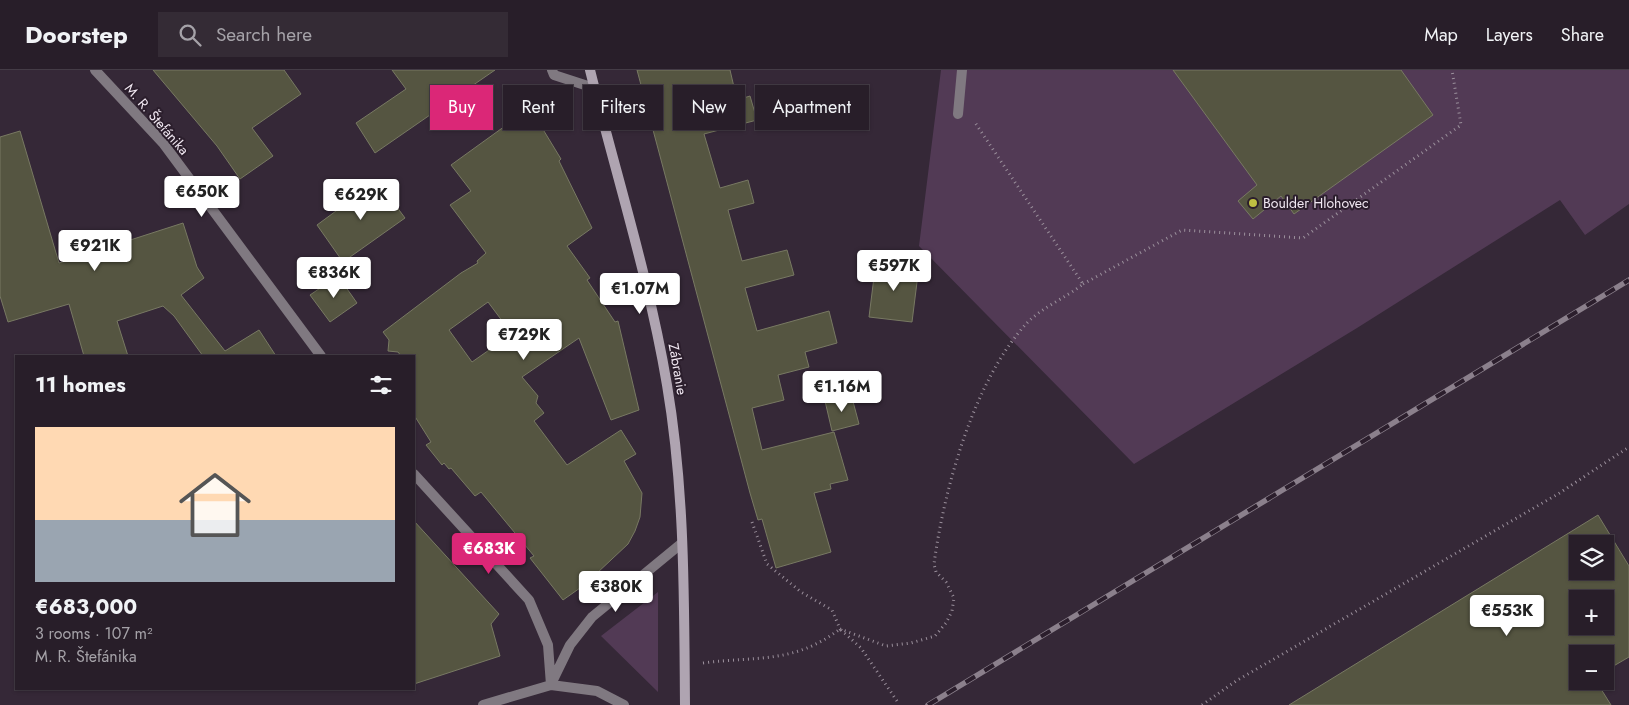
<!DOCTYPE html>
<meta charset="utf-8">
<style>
:root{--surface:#281e29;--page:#342b35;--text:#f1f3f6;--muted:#a5a2a8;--line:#443c46;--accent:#db2777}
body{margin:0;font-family:Jost,sans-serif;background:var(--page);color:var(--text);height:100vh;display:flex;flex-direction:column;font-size:19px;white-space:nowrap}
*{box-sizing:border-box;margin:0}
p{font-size:16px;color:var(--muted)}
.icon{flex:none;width:28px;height:28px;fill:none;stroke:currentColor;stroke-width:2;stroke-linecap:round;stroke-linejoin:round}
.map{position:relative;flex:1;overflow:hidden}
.side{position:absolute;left:15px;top:285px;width:400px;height:335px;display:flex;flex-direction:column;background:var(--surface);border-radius:0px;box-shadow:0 1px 4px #0004,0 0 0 1px var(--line)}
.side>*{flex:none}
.guide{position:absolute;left:430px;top:15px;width:475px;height:45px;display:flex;gap:10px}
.fabs{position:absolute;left:1569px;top:465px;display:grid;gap:10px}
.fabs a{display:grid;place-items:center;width:45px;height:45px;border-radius:0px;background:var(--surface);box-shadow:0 1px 4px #0004,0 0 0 1px var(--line);font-size:25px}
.price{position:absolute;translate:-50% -42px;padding:0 11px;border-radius:5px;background:#fff;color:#222;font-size:16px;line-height:32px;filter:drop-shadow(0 1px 2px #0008)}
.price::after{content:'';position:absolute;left:50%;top:30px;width:15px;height:11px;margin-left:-8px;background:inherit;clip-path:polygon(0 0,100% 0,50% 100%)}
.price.active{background:var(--accent);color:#fff}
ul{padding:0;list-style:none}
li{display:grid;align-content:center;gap:10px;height:265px;padding:0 20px}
li span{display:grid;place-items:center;height:155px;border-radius:0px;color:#555}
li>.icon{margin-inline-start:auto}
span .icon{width:90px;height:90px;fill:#fffc;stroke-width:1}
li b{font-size:21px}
h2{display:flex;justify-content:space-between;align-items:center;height:60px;padding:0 20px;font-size:21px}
.tag{padding:0 18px;border-radius:0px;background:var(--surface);box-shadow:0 1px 4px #0004,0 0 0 1px var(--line);font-size:18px;line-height:45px}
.tag.active{background:var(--accent);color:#fff}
header{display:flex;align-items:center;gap:30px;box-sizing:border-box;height:70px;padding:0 25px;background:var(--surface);border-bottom:1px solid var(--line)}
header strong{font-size:24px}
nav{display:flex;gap:28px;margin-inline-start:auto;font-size:18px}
.search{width:350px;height:45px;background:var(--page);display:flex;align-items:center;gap:12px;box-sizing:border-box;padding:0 18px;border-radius:0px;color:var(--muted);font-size:19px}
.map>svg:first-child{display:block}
.green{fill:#523a55}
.building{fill:#555541;stroke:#787963;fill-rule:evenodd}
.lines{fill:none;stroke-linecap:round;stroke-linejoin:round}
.path{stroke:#9b909c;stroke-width:3;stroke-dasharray:1 4;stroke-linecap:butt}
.lane{stroke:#807981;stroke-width:10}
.street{stroke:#807981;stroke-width:10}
.secondary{stroke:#afa4b1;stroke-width:10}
.rail-casing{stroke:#8b808c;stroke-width:5.5}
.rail{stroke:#2b1e2c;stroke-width:4;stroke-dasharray:11;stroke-linecap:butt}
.poi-dot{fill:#bebf42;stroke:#2b1e2c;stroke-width:2}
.labels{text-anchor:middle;stroke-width:4;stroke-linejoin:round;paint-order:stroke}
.street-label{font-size:14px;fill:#f1e8f2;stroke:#2b1e2c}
.poi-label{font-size:14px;fill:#f1e8f2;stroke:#2b1e2c;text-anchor:start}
</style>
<header>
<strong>Doorstep</strong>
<div class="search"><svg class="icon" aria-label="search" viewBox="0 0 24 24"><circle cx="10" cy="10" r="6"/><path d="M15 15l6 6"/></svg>Search here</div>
<nav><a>Map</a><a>Layers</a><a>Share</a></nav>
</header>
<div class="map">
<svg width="1629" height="635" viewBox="0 0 1629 635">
<rect width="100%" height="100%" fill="#352837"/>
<!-- green -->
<path class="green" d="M941,0h688v134l-44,31 -25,-35 -203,128 -223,136 -215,-218z
M658,522v100l-57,-56z"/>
<!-- building -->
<path class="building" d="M153,0h131l17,24 -49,34 21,28 -33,23 -23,-33z
M392,0h103l-120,83 -19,-30 50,-34z
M637,0h93l7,30 13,-4 7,24 -53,14 16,54 28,-8 6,23 -26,7 14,51 45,-11 7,25 -49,13 12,43 72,-20 8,32 -32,9 4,15 -31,8 6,25 -32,8 10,42 72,-18 14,48 -18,4 1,5 -17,4 17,59 -55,16 -14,-49 -4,1 -8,-27z
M1173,0h228l32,45 -139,99 -13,-18 -28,23 -15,-18 19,-16z
M530,38l31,51 -2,2 33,67 -25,18 23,32 -3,2 28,42 3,-1 21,89 -28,10 -32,-82 -57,39 16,19 -2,7 8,10 -10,8 33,44 54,-35 15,24 -12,7 18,32 -2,24 -5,14 -7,13 -32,30 1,2 -34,24 -33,-42 4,-2 -53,-64 -6,4 -24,-28 -2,1 -5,-6 -2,2 -16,-20 5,-3 -17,-27v-59h-13l-3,-4 -10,-1 1,-11 -6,-8 78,-59 17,-10 -1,-2 9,-8 -36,-48 21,-14 -20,-26zM488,232l24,32 -40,28 -23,-32z
M20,61l39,132 124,-40 14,44 7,11 -23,17 44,56 34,-21 17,26h-73l-29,-40 -11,-10 -46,15 11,35h-44l-15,-52 -61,18 -8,-26v-159z
M373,110l9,7 23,31 -62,44 -26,-37 42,-31 5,-9z
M876,191l43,5 -7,56 -43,-5z
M338,206l19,27 -27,19 -20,-27z
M851,324l8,30 -27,7 -7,-30z
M1598,445l31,51v91l-24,14v-17h-27v27h18l15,24h-322zM1578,474h27v27h-27zM1578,529h27v27h-27z
M414,451l85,93 -8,10 9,32 -86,28z"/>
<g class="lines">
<!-- path -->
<path class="path" d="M1083,214l99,-54 121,8 158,-113 -9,-55
M752,452l15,42 34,28 31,18 8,19 46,17 25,-3 24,-7 11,-13 6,-12 2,-13 -8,-16 -10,-10 -2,-8c10,-75 40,-184 93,-241 14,-15 40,-26 56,-39l-109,-163
M703,593c54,-7 91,1 137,-34l21,19 38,56
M1202,635l34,-24 322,-187 71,-47"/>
<!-- lane -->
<path class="lane" d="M958,44l4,-44"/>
<!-- street -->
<path class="street" d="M95,0l68,73 158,213
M552,0l2,5 40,13
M414,404l115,126 19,45 3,40
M551,614l19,-39 22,-28 90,-74
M483,635l68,-20 46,6 27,14"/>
<!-- secondary -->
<path class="secondary" d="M590,0c26,105 59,208 77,315 18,106 17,213 18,320"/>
<defs>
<path id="rail" d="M928,635l701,-425"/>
</defs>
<!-- rail casing -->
<use href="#rail" class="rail-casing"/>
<!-- rail -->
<use href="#rail" class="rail"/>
</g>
<!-- markers -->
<circle class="poi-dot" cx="1253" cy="133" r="5"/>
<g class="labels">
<!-- street labels -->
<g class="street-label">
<text transform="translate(157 49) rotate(49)" y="5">M. R. Štefánika</text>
<text transform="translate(678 299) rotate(80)" y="5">Zábranie</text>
</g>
<!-- poi labels -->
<g class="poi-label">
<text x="1263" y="138">Boulder Hlohovec</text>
</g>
</g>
</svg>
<div class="fabs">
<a><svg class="icon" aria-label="layers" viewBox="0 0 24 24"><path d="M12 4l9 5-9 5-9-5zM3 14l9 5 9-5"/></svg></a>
<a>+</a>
<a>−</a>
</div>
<b class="price" style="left:202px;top:148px">€650K</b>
<b class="price" style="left:361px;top:151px">€629K</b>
<b class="price" style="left:95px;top:202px">€921K</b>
<b class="price" style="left:894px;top:222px">€597K</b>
<b class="price" style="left:334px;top:229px">€836K</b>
<b class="price" style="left:640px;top:245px">€1.07M</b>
<b class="price" style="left:524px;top:291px">€729K</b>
<b class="price" style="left:842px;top:343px">€1.16M</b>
<b class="price active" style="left:489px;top:505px">€683K</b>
<b class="price" style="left:616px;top:543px">€380K</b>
<b class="price" style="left:1507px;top:567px">€553K</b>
<div class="guide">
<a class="tag active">Buy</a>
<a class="tag">Rent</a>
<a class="tag">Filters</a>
<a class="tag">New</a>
<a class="tag">Apartment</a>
</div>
<section class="side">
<h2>11 homes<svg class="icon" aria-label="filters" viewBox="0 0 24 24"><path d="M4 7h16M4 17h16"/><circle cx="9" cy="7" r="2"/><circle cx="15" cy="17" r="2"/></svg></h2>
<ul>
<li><span style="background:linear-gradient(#ffd9b3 60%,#9aa5b1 0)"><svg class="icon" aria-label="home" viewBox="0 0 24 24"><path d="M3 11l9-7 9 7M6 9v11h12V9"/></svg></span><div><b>€683,000</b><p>3 rooms · 107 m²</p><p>M. R. Štefánika</p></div></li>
</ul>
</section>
</div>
